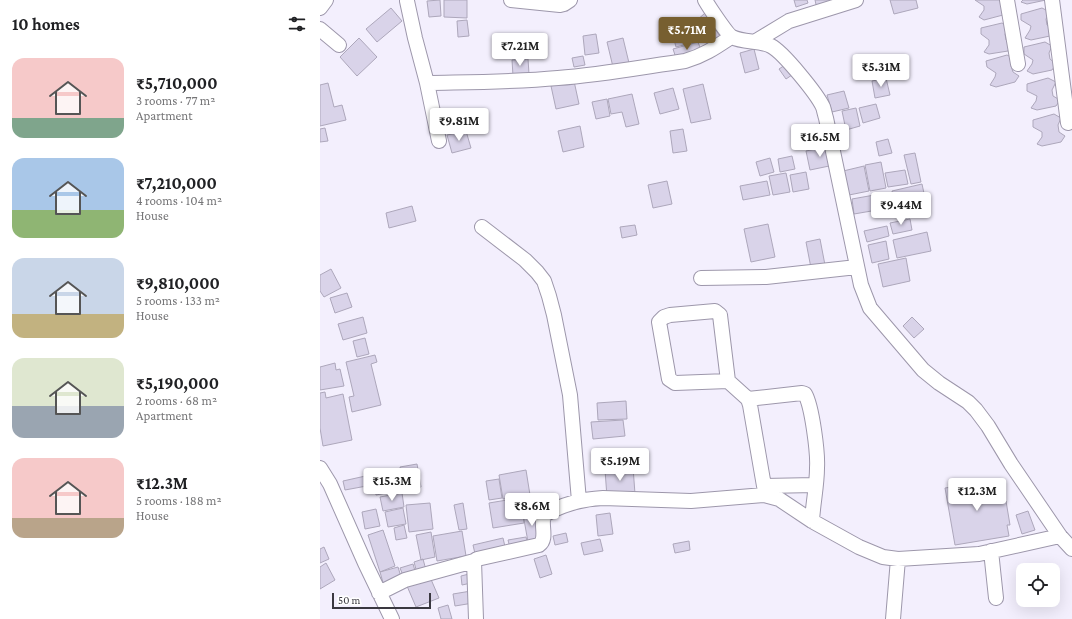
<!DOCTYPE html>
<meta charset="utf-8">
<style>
:root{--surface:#fff;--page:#f2f2f2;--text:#202124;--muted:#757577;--accent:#775f30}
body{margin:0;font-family:"Crimson Pro",serif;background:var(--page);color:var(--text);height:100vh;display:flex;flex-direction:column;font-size:15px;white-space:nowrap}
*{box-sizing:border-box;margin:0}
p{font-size:13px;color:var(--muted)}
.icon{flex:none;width:22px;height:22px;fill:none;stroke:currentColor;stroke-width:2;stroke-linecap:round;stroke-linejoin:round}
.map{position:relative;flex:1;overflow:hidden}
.panel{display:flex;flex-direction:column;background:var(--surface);width:320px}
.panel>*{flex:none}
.tools{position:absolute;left:696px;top:563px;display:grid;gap:8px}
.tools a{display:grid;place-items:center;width:44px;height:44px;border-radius:8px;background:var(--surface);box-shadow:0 4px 16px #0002;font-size:20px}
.scale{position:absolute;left:12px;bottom:10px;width:99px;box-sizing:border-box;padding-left:4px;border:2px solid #3a3840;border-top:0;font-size:11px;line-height:14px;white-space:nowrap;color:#3a3840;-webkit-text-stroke:3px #fff;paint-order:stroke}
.price{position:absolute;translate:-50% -34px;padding:0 9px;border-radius:4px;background:#fff;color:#222;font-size:13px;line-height:26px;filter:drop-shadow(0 1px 2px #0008)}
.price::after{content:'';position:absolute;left:50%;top:24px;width:12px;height:9px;margin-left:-6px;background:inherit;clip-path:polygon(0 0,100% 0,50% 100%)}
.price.on{background:var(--accent);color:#fff}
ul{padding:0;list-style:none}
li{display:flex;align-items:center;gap:12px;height:100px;padding:0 12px}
li span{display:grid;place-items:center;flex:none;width:112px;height:80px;border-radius:12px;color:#555}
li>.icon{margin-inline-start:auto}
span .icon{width:48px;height:48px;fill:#fffc;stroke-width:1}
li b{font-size:17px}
h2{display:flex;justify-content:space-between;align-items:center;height:48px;padding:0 12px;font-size:17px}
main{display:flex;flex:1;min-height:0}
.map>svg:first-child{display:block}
.building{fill:#d9d3e9;stroke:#ada7bb}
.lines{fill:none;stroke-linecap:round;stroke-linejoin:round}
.minor-casing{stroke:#9d97ab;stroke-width:16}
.minor{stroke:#fff;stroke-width:14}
</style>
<main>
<section class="panel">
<h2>10 homes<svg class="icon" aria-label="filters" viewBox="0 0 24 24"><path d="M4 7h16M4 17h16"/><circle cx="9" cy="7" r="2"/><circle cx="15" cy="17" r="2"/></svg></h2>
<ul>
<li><span style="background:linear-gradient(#f6c9c9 75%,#7fa58c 0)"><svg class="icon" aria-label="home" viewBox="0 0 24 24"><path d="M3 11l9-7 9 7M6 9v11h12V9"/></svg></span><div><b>₹5,710,000</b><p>3 rooms · 77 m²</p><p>Apartment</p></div></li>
<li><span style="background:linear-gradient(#a9c7e8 65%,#8fb573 0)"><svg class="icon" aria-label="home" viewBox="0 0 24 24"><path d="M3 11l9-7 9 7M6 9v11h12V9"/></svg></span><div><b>₹7,210,000</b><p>4 rooms · 104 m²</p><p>House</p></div></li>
<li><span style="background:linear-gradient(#c9d6e8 70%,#c2b280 0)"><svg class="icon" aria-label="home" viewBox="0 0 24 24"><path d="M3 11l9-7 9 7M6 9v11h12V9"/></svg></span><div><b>₹9,810,000</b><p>5 rooms · 133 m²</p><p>House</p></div></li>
<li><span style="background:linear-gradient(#dfe7d0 60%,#9aa5b1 0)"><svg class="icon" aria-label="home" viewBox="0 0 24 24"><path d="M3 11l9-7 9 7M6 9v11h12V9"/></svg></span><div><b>₹5,190,000</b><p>2 rooms · 68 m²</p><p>Apartment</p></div></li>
<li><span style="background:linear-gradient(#f6c9c9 75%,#b9a48a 0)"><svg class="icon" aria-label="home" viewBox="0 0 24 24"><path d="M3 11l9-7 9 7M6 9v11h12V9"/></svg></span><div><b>₹12.3M</b><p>5 rooms · 188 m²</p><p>House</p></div></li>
</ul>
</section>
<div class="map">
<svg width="752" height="619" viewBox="0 0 752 619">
<rect width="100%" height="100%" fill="#f3effd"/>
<!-- building -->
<path class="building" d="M120,0l1,16 -12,1 -2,-16z
M124,0h23v18l-23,-1z
M474,0h13l1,3 -12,4z
M495,0h30l-28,9z
M570,0h26l2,8 -24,6z
M655,0h25l3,15 -19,5 -5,-3 5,-7v-4z
M703,0h23l-19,4 -6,-2z
M71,8l11,13 -25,21 -11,-13z
M722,8l8,4 -4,7 1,6 7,5 -4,6 -19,4 -6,-2 5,-8 1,-4 -10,-6v-6z
M385,13l10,12 -10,8 -10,-11z
M147,20l2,16 -11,1 -1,-16z
M682,23l7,4 -4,7 1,6 6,5 -4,6 -19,3 -5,-2 5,-7v-5l-8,-6v-6z
M367,28l4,15 -15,4 -4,-15z
M396,30l6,10 -12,7 -5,-11z
M276,34l3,19 -14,2 -2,-19z
M39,38l18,19 -20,19 -17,-19z
M303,38l6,25 -16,4 -6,-25z
M378,42l4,11 -25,8 -4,-12z
M725,42l7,4 -3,7 1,6 6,5 -4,6 -19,4 -6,-3 5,-7 1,-4 -9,-6v-7z
M434,49l5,20 -14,4 -5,-20z
M687,55l8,4 -4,7 2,6 6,4 -4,6 -19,5 -6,-2 5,-8 1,-4 -9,-6 -1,-6z
M263,56l2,9 -11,2 -2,-9z
M208,59l1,15 -16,2 -1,-16z
M465,65l7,10 -6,4 -7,-10z
M566,78l4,17 -15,3 -3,-17z
M728,78l8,4 -4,8 1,6 7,4 -4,6 -19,4 -6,-2 5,-7 1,-5 -10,-5v-7z
M254,81l5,23 -23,5 -5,-23z
M8,83l6,24 8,-2 4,15 -26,6v-41z
M383,84l8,35 -20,4 -8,-34z
M353,88l6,21 -19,5 -6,-21z
M524,91l5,17 -17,4 -5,-17z
M312,94l7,30 -13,3 -4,-15 -11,2 -3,-15z
M287,99l3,17 -14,3 -4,-17z
M556,104l4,14 -17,5 -4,-15z
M536,108l4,18 -14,4 -4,-19z
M734,114l7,4 -3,7 1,7 6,4 -4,6 -19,4 -5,-2 5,-7v-5l-9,-5v-7z
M260,126l4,21 -21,5 -5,-21z
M5,128l3,13 -8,1v-13z
M363,129l4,22 -14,2 -3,-22z
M146,131l5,17 -19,5 -5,-18z
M568,139l4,14 -13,3 -3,-14z
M510,146l4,19 -24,5 -4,-19z
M595,153l6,29 -10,2 -7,-29z
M472,156l3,13 -15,3 -2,-13z
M450,158l4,14 -14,4 -4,-14z
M561,162l5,26 -16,3 -5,-26z
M544,166l5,25 -25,5 -5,-24z
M585,170l3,14 -20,3 -3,-14z
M486,172l3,17 -16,3 -3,-17z
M466,173l4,19 -17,3 -4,-19z
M347,181l5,23 -19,4 -5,-23z
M447,181l3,14 -27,5 -3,-14z
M602,184l3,14 -30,7 -3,-14z
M560,194l3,15 -29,5 -2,-15z
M604,199l2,11 -28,7 -3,-11z
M92,206l4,15 -27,7 -3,-15z
M590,219l2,11 -19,4 -3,-11z
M448,224l7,33 -24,5 -7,-33z
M315,225l2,10 -15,3 -2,-11z
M567,226l2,10 -22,6 -3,-11z
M607,232l4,19 -34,7 -4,-18z
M500,239l5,26 -14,3 -5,-26z
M566,241l3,18 -17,4 -4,-18z
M586,258l4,23 -27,6 -5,-23z
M11,269l10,19 -17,9 -4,-6v-16z
M27,293l5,14 -17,6 -5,-15z
M43,317l4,16 -24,7 -5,-16z
M592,317l12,12 -10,9 -11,-12z
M45,338l4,16 -12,3 -4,-16z
M55,355l2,7 -6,2 10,41 -29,7 -3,-15 5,-1 -8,-34z
M15,363l1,7 4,-1 4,17 -24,4v-23z
M5,392l1,6 17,-4 9,46 -29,6 -3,-18v-35z
M306,401l1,18 -29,1 -1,-17z
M303,420l2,16 -32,3 -2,-17z
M97,464l4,23 -17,3 -4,-23z
M313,467l2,27 -28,3 -2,-27z
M206,470l4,25 -27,4 -4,-24z
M78,472l4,18 -26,5 -3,-18z
M50,475l2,10 -27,5 -2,-9z
M179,479l3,19 -13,2 -3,-19z
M678,480l3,22 5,-1 4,24h-3l2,11 -54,9 -10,-57z
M82,493l2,14 -21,4 -3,-14z
M193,499l3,16 7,-1 1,9 -31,5 -4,-25z
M110,503l3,26 -24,3 -3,-27z
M143,503l4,26 -8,1 -5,-25z
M83,508l3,16 -18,3 -3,-15z
M56,509l4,17 -15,3 -3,-17z
M708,511l7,19 -13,4 -6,-19z
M216,512l5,28 -13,2 -5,-28z
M290,513l3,21 -15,2 -2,-21z
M84,525l3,13 -11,2 -2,-12z
M63,530l12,36 -15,6 -12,-37z
M142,531l4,25 -29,5 -4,-25z
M111,532l4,25 -14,3 -5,-25z
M246,533l2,9 -13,3 -2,-9z
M206,537l2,8 -18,3 -2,-8z
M183,538l3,13 -30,7 -3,-13z
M280,539l3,12 -19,4 -3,-12z
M369,541l1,9 -15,3 -2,-9z
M4,547l5,12 -9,4v-14z
M226,555l6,19 -12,4 -6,-19z
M103,559l3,11 -9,3 -3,-11z
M6,563l9,17 -15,9v-22z
M93,564l3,10 -12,4 -4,-10z
M78,567l4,13 -18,6 -4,-14z
M149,574l2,9 -9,2 -1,-9z
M110,577l9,21 -23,9 -9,-21z
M151,591l2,12 -18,3 -2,-12z
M128,605l4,14h-11l-3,-11z"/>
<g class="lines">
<defs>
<path id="minor" d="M191,0l49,5 4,-1 6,-4
M385,0c4,7 22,34 27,37 12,6 27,3 39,9 12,6 46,48 52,61 1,3 2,8 3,11l35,167 9,23 53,62 16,13 29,19 8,8 12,16 23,38 49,72 12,13
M687,0l11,64
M732,0l16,123
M87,1l8,37 12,45 12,58
M0,8l6,-8
M0,29l19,16
M436,41l33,-20 67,-21
M107,83c44,-1 88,-1 131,-5 42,-3 85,-11 127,-17 18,-5 31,-14 46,-24
M162,227l43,33 12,12 7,9 5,15 5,19 16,80 9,106
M381,278l65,-1 91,-10
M408,381l-8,-66 -5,-4 -45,4 -6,2 -5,5 10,57 6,4 53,-2 20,18 2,6 14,81 51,-1
M428,399l54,-6 3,1c7,12 13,59 12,74 0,17 -4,35 -5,53
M0,468l10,16 35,79 27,56
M671,551l5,47
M59,593l26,-13 69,-19
M156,619l-2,-58 3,-2 62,-14c9,-6 1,-21 5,-30 17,-10 39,-16 59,-17l88,3 73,-6 15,4 33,22 47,26 24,10 15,2 81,-5 81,-18
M573,619l5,-60"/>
</defs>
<!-- minor casing -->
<use href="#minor" class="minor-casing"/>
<!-- minor -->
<use href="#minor" class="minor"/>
</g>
</svg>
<div class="tools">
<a><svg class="icon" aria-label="locate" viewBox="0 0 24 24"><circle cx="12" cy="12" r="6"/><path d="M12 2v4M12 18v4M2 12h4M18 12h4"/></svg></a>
</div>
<div class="scale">50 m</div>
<b class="price on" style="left:367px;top:51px">₹5.71M</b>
<b class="price" style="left:200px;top:67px">₹7.21M</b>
<b class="price" style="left:561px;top:88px">₹5.31M</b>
<b class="price" style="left:139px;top:142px">₹9.81M</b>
<b class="price" style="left:500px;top:158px">₹16.5M</b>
<b class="price" style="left:581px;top:226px">₹9.44M</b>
<b class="price" style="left:300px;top:482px">₹5.19M</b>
<b class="price" style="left:72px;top:502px">₹15.3M</b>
<b class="price" style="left:657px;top:512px">₹12.3M</b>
<b class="price" style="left:212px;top:527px">₹8.6M</b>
</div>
</main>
